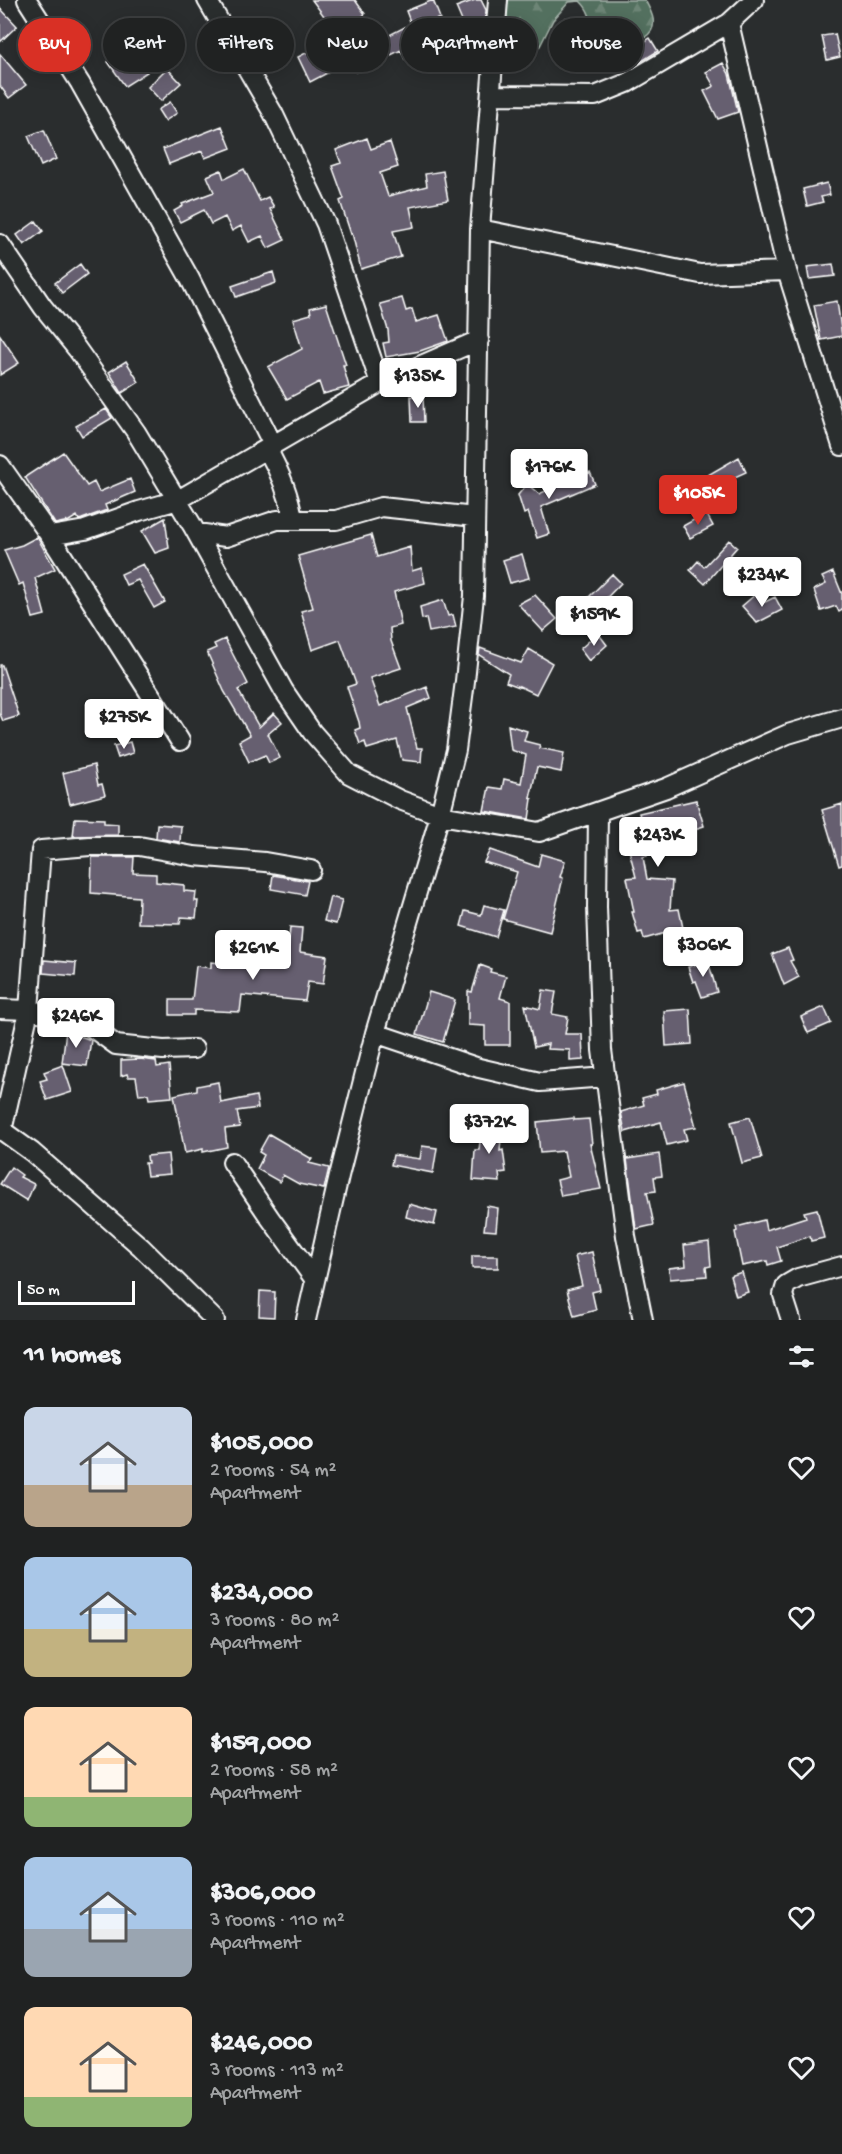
<!DOCTYPE html>
<meta charset="utf-8">
<style>
:root{--surface:#202222;--page:#2d2f2f;--text:#f1f3f6;--muted:#a2a4a5;--line:#3d3f40;--accent:#d93025}
body{margin:0;font-family:"Gochi Hand",sans-serif;background:var(--page);color:var(--text);height:100vh;display:flex;flex-direction:column;font-size:22px;white-space:nowrap}
*{box-sizing:border-box;margin:0}
p{font-size:20px;color:var(--muted)}
.icon{flex:none;width:33px;height:33px;fill:none;stroke:currentColor;stroke-width:2;stroke-linecap:round;stroke-linejoin:round}
.map{position:relative;height:1320px;overflow:hidden}
.panel{display:flex;flex-direction:column;background:var(--surface);flex:1}
.panel>*{flex:none}
.guide{position:absolute;left:18px;top:18px;width:807px;height:54px;display:flex;gap:12px}
.scale{position:absolute;left:18px;bottom:15px;width:117px;box-sizing:border-box;padding-left:6px;border:3px solid #fff;border-top:0;font-size:16px;line-height:21px;white-space:nowrap;color:#fff;-webkit-text-stroke:4px #2a2d2e;paint-order:stroke}
.price{position:absolute;translate:-50% -51px;padding:0 14px;border-radius:6px;background:#fff;color:#222;font-size:20px;line-height:39px;filter:drop-shadow(0 2px 3px #0008)}
.price::after{content:'';position:absolute;left:50%;top:36px;width:18px;height:14px;margin-left:-9px;background:inherit;clip-path:polygon(0 0,100% 0,50% 100%)}
.price.selected{background:var(--accent);color:#fff}
ul{padding:0;list-style:none}
li{display:flex;align-items:center;gap:18px;height:150px;padding:0 24px}
li span{display:grid;place-items:center;flex:none;width:168px;height:120px;border-radius:12px;color:#555}
li>.icon{margin-inline-start:auto}
span .icon{width:72px;height:72px;fill:#fffc;stroke-width:1}
li b{font-size:26px}
h2{display:flex;justify-content:space-between;align-items:center;height:72px;padding:0 24px;font-size:26px}
.tag{padding:0 21px;border-radius:27px;background:var(--surface);box-shadow:0 3px 15px #0003,0 0 0 2px var(--line);font-size:21px;line-height:54px}
.tag.selected{background:var(--accent);color:#fff}
.map>svg:first-child{display:block}
.forest{fill:url(#forest-firs);stroke:#a9b7ae;stroke-width:1.5}
.building{fill:#665e6f;stroke:#fff;stroke-width:1.5}
.lines{fill:none;stroke-linecap:round;stroke-linejoin:round}
.street-casing{stroke:#fff;stroke-width:22}
.street{stroke:#2a2d2e;stroke-width:18}
</style>
<div class="map">
<svg width="842" height="1320" viewBox="0 0 842 1320">
<defs>
<pattern id="forest-firs" width="22" height="20" patternUnits="userSpaceOnUse" patternTransform="scale(1.5)"><rect width="22" height="20" fill="#536f5e"/><path d="M5 1l3.5 6h-7zM16 11l3.5 6h-7z" fill="#6d8576"/></pattern>
</defs>
<rect width="100%" height="100%" fill="#2a2d2e"/>
<filter id="ink" filterUnits="userSpaceOnUse"><feTurbulence type="fractalNoise" baseFrequency=".0167" numOctaves="2"/><feDisplacementMap in="SourceGraphic" scale="12" xChannelSelector="R" yChannelSelector="G"/><feConvolveMatrix kernelMatrix="1 2 1 2 8 2 1 2 1" color-interpolation-filters="sRGB"/></filter>
<g filter="url(#ink)">
<!-- forest -->
<path class="forest" d="M498,0h147c7,13 15,27 0,37 -4,3 -9,4 -12,7 -8,8 -11,15 -22,17 -4,-3 -9,-6 -12,-9 -11,-18 -2,-35 -19,-51l-11,1 -16,18 -13,26 -9,5 -23,2 -13,-9z"/>
<!-- building -->
<path class="building" d="M312,0h43l10,14 -7,6 10,20 8,-4 2,5 33,-17 -5,-13 27,-11 7,18 -15,6 10,19 -30,16 -4,-9 -45,22 -6,-11 -40,21 -12,-25 41,-21z
M475,0h6l5,10 -1,14 -18,9 -11,-26z
M0,8l17,18 -17,16z
M566,18l22,1 -1,12 -22,-1z
M835,34l5,23 -13,3 -5,-24z
M650,38l8,13 -21,13 -8,-12z
M130,47l17,25 -22,14 -17,-24z
M0,54l26,31 -17,13 -9,-12z
M723,63l6,11 9,38 -20,7 -14,-28 10,-5 -8,-14z
M167,68l14,15 -20,18 -13,-14z
M170,102l7,11 -12,8 -7,-11z
M222,126l9,22 -26,10 -3,-7 -33,13 -6,-15z
M44,130l12,29 -15,7 -13,-30z
M367,138l4,11 19,-7 8,25 -18,6 8,23 39,-10 -2,-12 18,-3 5,29 -38,7 4,20 -21,4 8,26 -40,12 -9,-36 -1,1 -11,-33 4,-2 -12,-33 9,-3 -5,-13z
M244,169l16,32 8,-4 6,10 -4,2 15,31 -17,8 -6,-12 -13,6 -8,-16 -9,5 -7,-14 -14,7 -7,-14 -24,12 -6,-11 9,-5 -1,-2 32,-12 -7,-16 14,-6 3,9z
M827,183l3,12 -9,2 2,5 -16,4 -4,-17z
M36,221l7,10 -19,14 -7,-10z
M80,264l7,10 -25,19 -7,-10z
M833,264l2,12 -26,3 -2,-12z
M273,272l3,11 -40,14 -4,-11z
M402,298l4,13 6,-2 4,13 23,-7 9,26 -28,10 -34,6 -3,-14 6,-1 -1,-12 -8,-26z
M837,301l5,35 -21,4 -7,-35z
M326,304l20,61h-3l6,22 -26,7 -4,-12 -32,17 -19,-32 34,-18 -9,-30 18,-5 -1,-6z
M0,335l19,28 -19,12z
M126,361l13,21 -17,11 -13,-21z
M411,396h12l1,26h-12z
M106,409l6,9 -30,18 -6,-10z
M63,452l24,34 7,-4 5,10 31,-13 5,13 -30,13 2,5 -25,9 -3,1 -2,-4 -8,5 -14,3 -30,-47z
M739,457l7,15 -31,14 -7,-11z
M590,472l5,12 -54,23 8,27 -12,4 -9,-26 -4,2 -6,-19 9,-11 12,10z
M706,513l7,13 -23,12 -7,-12z
M165,518l4,30 -14,5 -13,-22z
M371,535l6,22 33,-10 2,24 10,-3 3,15 -31,9 7,33 -11,3 1,13 10,27 -31,10 10,28 47,-19 4,11 -24,10 10,40h5l-1,14 -19,-2 -5,-20 -30,9 -2,-7 -5,2 -5,-14 5,-2 -1,-6 -12,-35 9,-3 -16,-44 -28,10 -11,-39 12,-3 -15,-52z
M37,537l18,32 -20,9 10,37 -12,3 -10,-35 -4,2 -15,-35 18,-5z
M729,540l8,7 -32,37 -15,-14 8,-9 6,6z
M522,554l7,24 -19,5 -7,-23z
M143,564l22,38 -11,6 -16,-28 -12,5 -5,-11z
M833,572l9,22v16l-3,2 -3,-6 -15,5 -7,-21 12,-6 -4,-7z
M612,574l9,9 -32,33 -9,-10z
M757,593l8,9 10,-5 7,13 -25,13 -15,-17z
M535,595l22,24 -14,12 -25,-27z
M443,600l5,16 5,-1 3,12 -27,5 -3,-14 -4,1 -2,-12z
M598,633l9,12 -18,16 -9,-12z
M225,639l23,45 -10,6 21,37 15,-14 8,9 -14,12 12,24 -11,5 -4,-8 -16,7 -10,-21 11,-6 -26,-44 -17,-39 9,-4 -2,-4z
M480,648l41,15 8,-14 23,14 -16,31 -17,-8v1l-13,-5 3,-8 -30,-19z
M0,665h2l17,51 -16,5 -3,-7z
M508,725l19,6 -3,10 16,4 -1,3 25,5 -3,19 -24,-5 -7,31 2,1 -3,20 -45,-8 5,-24 13,2 2,-10 17,4 5,-28 -15,-5z
M130,742l3,11 -15,5 -4,-12z
M94,765l4,20 4,-1 3,11 -35,9 -7,-31z
M696,800l8,26 -60,19 3,11 -4,1 4,22 25,2 -2,29 9,-1 4,19 -39,11 -2,-7 -4,1 -6,-21h2l-7,-34 9,-1 -10,-39 18,-5 -5,-20z
M842,804v61l-3,1 -17,-56z
M75,818l29,1v4l14,1v11l-45,1z
M157,824l24,2 -1,16 -24,-4z
M490,850l48,17 3,-13 24,7 -5,16 3,1 -13,54 -47,-13 14,-47 -33,-10z
M92,857h42l-1,16 23,1v8l28,3v6l12,1 -1,9h3l-2,17 -15,-1 -1,7 -42,-1 1,-26 -48,-4z
M273,875l35,6 -3,14 -34,-6z
M330,897l12,3 -6,24 -12,-3z
M484,905l20,5 -8,27 -35,-11 4,-15 16,4z
M290,927l12,1 -2,24 27,4 -4,28 -15,-2 -3,19 -63,-6 -2,17 -46,-2v5h-24v-15h22l4,-34 15,2v-6l69,6 1,-3h6z
M788,948l5,12 -3,1 9,16 -15,8 -12,-31z
M44,960l32,3 -1,13 -32,-3z
M708,961l9,31 -15,5 -6,-16 -3,1 -5,-15z
M480,965l11,4 -1,3 16,4 -6,22 10,3v44h-25v-19l-17,-1v-34l4,1z
M543,990l13,2 -4,22 16,3 -3,17h17l1,26 -13,1v-11l-23,-1 1,-5 -14,3 -9,-42 15,4z
M429,992l26,8 -12,42 -26,-8z
M824,1007l7,16 -23,10 -7,-16z
M690,1009l2,35 -26,2 -2,-35z
M66,1031l15,3 -1,2 11,4 -4,26 -25,-3z
M140,1059l16,2 1,6 12,-2 3,32 -23,2 -1,-5 -9,1 -3,-18h-8l-1,-3 -6,2v-16z
M63,1065l9,27 -25,8 -7,-19 7,-2 -3,-7z
M218,1082l3,21 35,-7 2,12 -21,3 3,16 -15,2 2,18 -24,5v-3l-18,4 -11,-58 23,-5v-4z
M684,1082l12,45 -12,2 3,11 -20,5 -6,-23 -36,10 -4,-20 23,-7 -2,-7 15,-4 -1,-4z
M750,1117l12,41 -20,5 -11,-41z
M574,1118v2l15,-1 3,25h-2l11,45 -40,7 -4,-16 12,-3 -5,-26 -24,2 -3,-31z
M482,1124l20,2 -2,25 3,-1 3,22 -7,1 1,9 -27,-2 2,-30h4z
M269,1134l43,25 -3,4 20,5 -5,21 -25,-5 -16,-9 -3,7 -23,-13 7,-14 -5,-3z
M422,1146l15,2 -4,25 -42,-8 2,-10 27,4z
M168,1154l2,20 -23,2 -2,-13h3l-1,-7z
M659,1154l3,22 -8,1 2,14 -9,1 7,33 -18,4 -9,-70z
M11,1167l11,8 -2,2 14,7 -7,17 -27,-17z
M409,1204l28,8 -3,13 -28,-8z
M487,1206l11,2 -2,23 -12,-1z
M817,1209l7,29 -13,3 -1,-5 -33,11 4,14 -13,4 -1,-4 -25,5 -7,-34 2,-1 -1,-4 28,-7 2,10 40,-13 -2,-5z
M709,1242l2,24 -5,1 1,9 -37,3 -1,-11 17,-2 -2,-21z
M592,1252l8,38 -8,2 4,18 -22,6 -7,-26 15,-4 -7,-30z
M472,1256h26v12h-26z
M742,1272l6,20 -12,4 -6,-20z
M260,1291l15,1 -1,25 -15,-1z"/>
<g class="lines">
<defs>
<path id="street" d="M27,0l53,83 110,196 83,166
M207,0l66,113 53,111 54,159
M729,23l58,248 55,175
M491,95l104,1 32,-13 102,-60 25,-23
M480,229l220,45 87,-3
M0,244l43,63 34,42 59,83 56,93 92,166 28,41 37,42 51,26 40,15 99,17 127,-44 122,-54 54,-16
M267,449c13,23 22,44 26,70
M0,465l50,71 130,205
M197,533l29,4 51,-17h59l45,-13 94,10
M50,536l35,-6 54,-19 39,-11 202,-117 99,-43
M598,812l-1,95 5,143 24,186 17,84
M0,1009l29,1 54,11 33,24 47,5 31,-1
M375,1033l104,35 61,14 66,-5
M0,1129l32,23 109,95 74,73
M2,1131l27,-121 12,-160 49,-4h49l55,10 71,6 46,8
M232,1162l38,56 45,62
M306,1320l33,-144 36,-143 65,-218 16,-65 9,-69 9,-85 6,-367 18,-229
M791,1320l-8,-25 3,-10 12,-7 44,-12"/>
</defs>
<!-- street casing -->
<use href="#street" class="street-casing"/>
<!-- street -->
<use href="#street" class="street"/>
</g>
</g>
</svg>
<div class="scale">50 m</div>
<b class="price" style="left:418px;top:409px">$135K</b>
<b class="price" style="left:549px;top:500px">$176K</b>
<b class="price selected" style="left:698px;top:526px">$105K</b>
<b class="price" style="left:762px;top:608px">$234K</b>
<b class="price" style="left:594px;top:647px">$159K</b>
<b class="price" style="left:124px;top:750px">$275K</b>
<b class="price" style="left:658px;top:868px">$243K</b>
<b class="price" style="left:703px;top:978px">$306K</b>
<b class="price" style="left:253px;top:981px">$261K</b>
<b class="price" style="left:76px;top:1049px">$246K</b>
<b class="price" style="left:489px;top:1155px">$372K</b>
<div class="guide">
<a class="tag selected">Buy</a>
<a class="tag">Rent</a>
<a class="tag">Filters</a>
<a class="tag">New</a>
<a class="tag">Apartment</a>
<a class="tag">House</a>
</div>
</div>
<section class="panel">
<h2>11 homes<svg class="icon" aria-label="filters" viewBox="0 0 24 24"><path d="M4 7h16M4 17h16"/><circle cx="9" cy="7" r="2"/><circle cx="15" cy="17" r="2"/></svg></h2>
<ul>
<li><span style="background:linear-gradient(#c9d6e8 65%,#b9a48a 0)"><svg class="icon" aria-label="home" viewBox="0 0 24 24"><path d="M3 11l9-7 9 7M6 9v11h12V9"/></svg></span><div><b>$105,000</b><p>2 rooms · 54 m²</p><p>Apartment</p></div><svg class="icon" aria-label="heart" viewBox="0 0 24 24"><path d="M12 20l-8-8c-3-5 5-10 8-4 3-6 11-1 8 4z"/></svg></li>
<li><span style="background:linear-gradient(#a9c7e8 60%,#c2b280 0)"><svg class="icon" aria-label="home" viewBox="0 0 24 24"><path d="M3 11l9-7 9 7M6 9v11h12V9"/></svg></span><div><b>$234,000</b><p>3 rooms · 80 m²</p><p>Apartment</p></div><svg class="icon" aria-label="heart" viewBox="0 0 24 24"><path d="M12 20l-8-8c-3-5 5-10 8-4 3-6 11-1 8 4z"/></svg></li>
<li><span style="background:linear-gradient(#ffd9b3 75%,#8fb573 0)"><svg class="icon" aria-label="home" viewBox="0 0 24 24"><path d="M3 11l9-7 9 7M6 9v11h12V9"/></svg></span><div><b>$159,000</b><p>2 rooms · 58 m²</p><p>Apartment</p></div><svg class="icon" aria-label="heart" viewBox="0 0 24 24"><path d="M12 20l-8-8c-3-5 5-10 8-4 3-6 11-1 8 4z"/></svg></li>
<li><span style="background:linear-gradient(#a9c7e8 60%,#9aa5b1 0)"><svg class="icon" aria-label="home" viewBox="0 0 24 24"><path d="M3 11l9-7 9 7M6 9v11h12V9"/></svg></span><div><b>$306,000</b><p>3 rooms · 110 m²</p><p>Apartment</p></div><svg class="icon" aria-label="heart" viewBox="0 0 24 24"><path d="M12 20l-8-8c-3-5 5-10 8-4 3-6 11-1 8 4z"/></svg></li>
<li><span style="background:linear-gradient(#ffd9b3 75%,#8fb573 0)"><svg class="icon" aria-label="home" viewBox="0 0 24 24"><path d="M3 11l9-7 9 7M6 9v11h12V9"/></svg></span><div><b>$246,000</b><p>3 rooms · 113 m²</p><p>Apartment</p></div><svg class="icon" aria-label="heart" viewBox="0 0 24 24"><path d="M12 20l-8-8c-3-5 5-10 8-4 3-6 11-1 8 4z"/></svg></li>
</ul>
</section>
